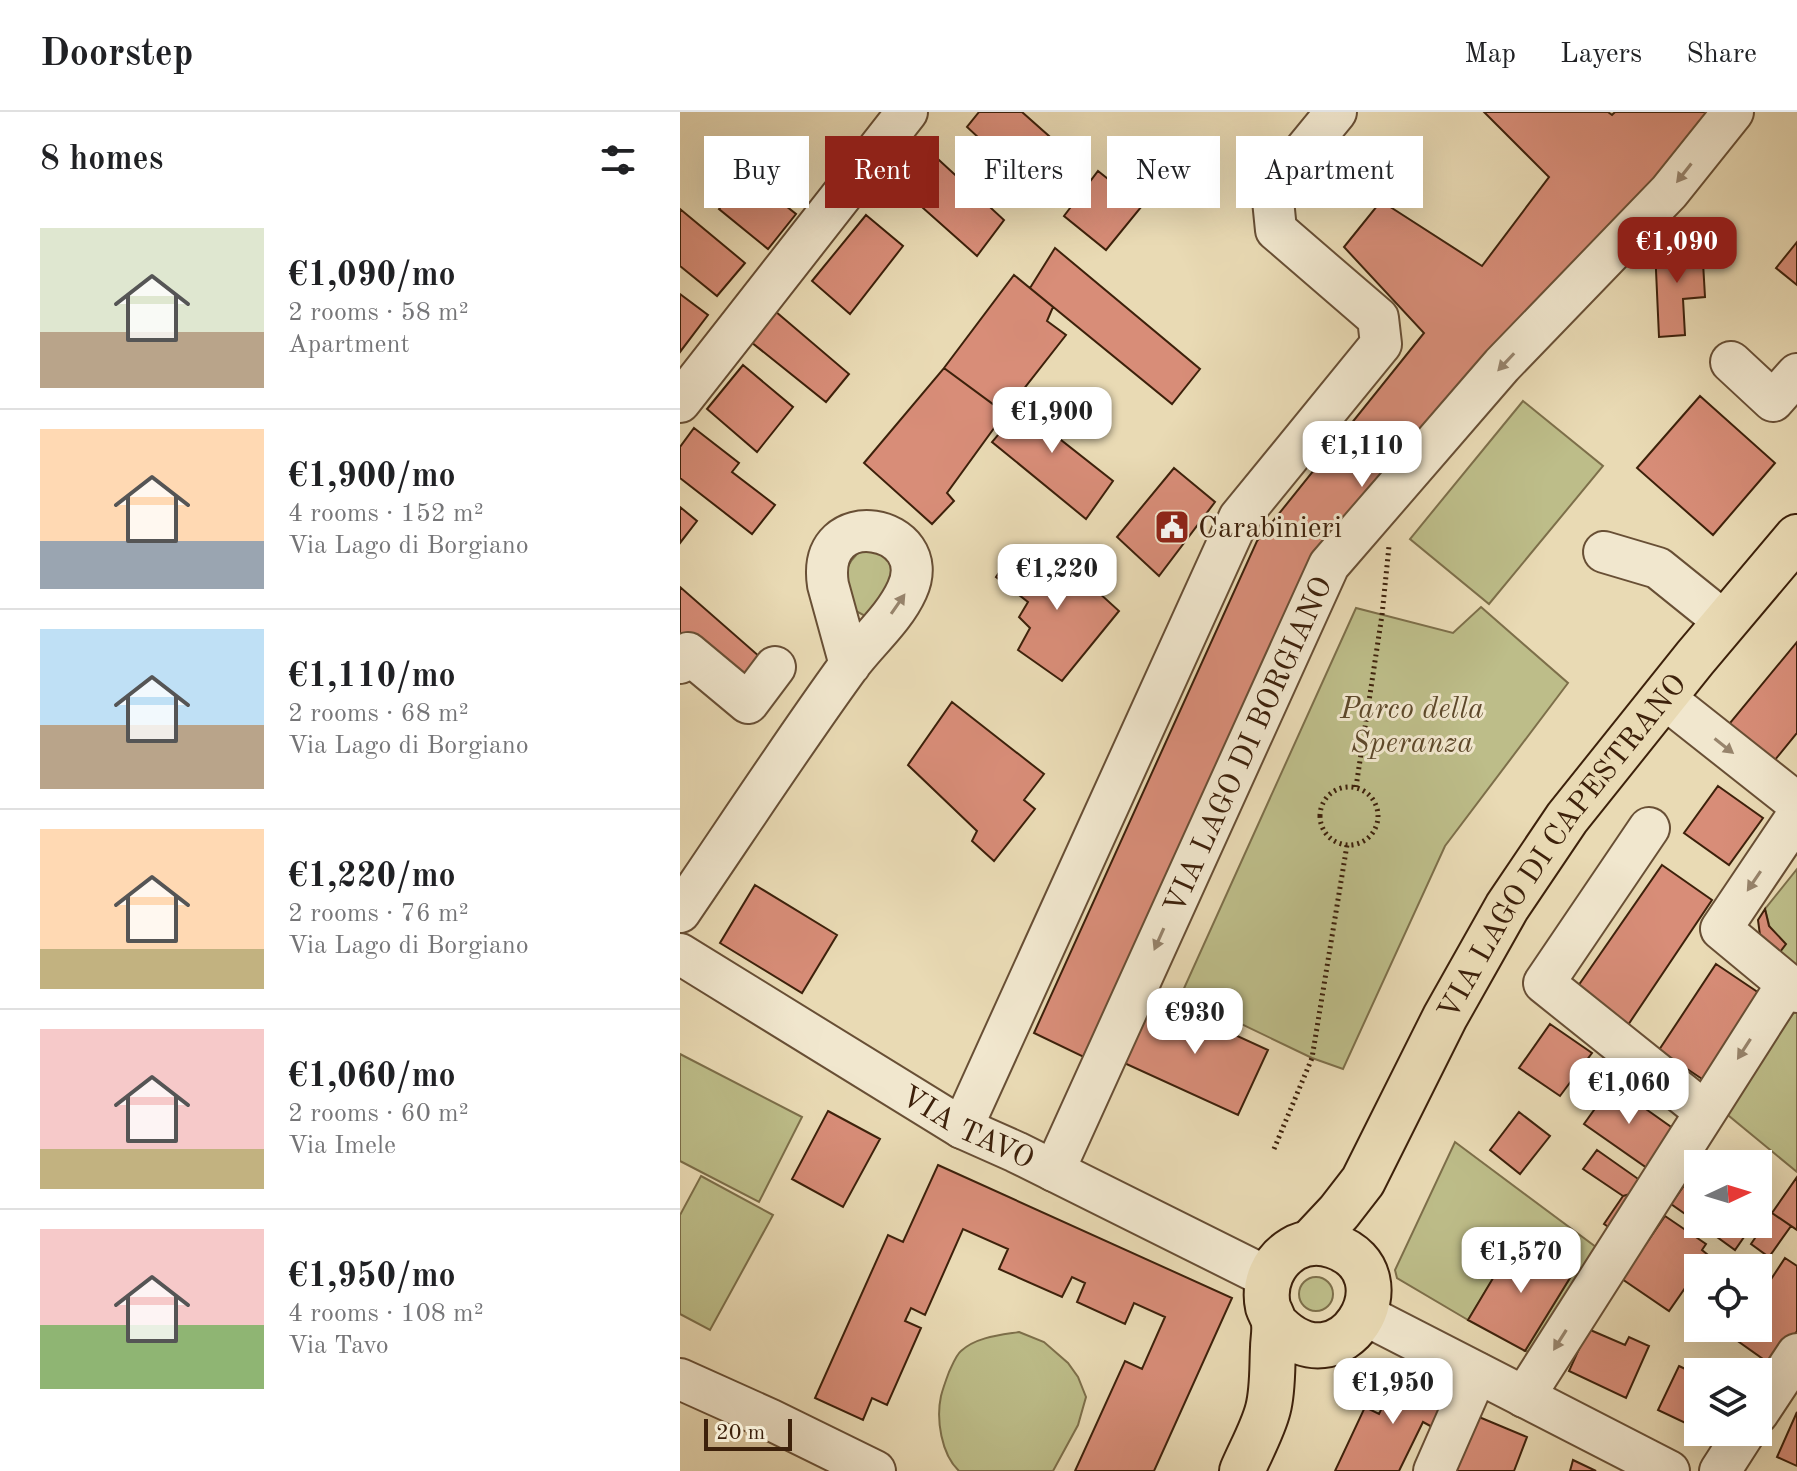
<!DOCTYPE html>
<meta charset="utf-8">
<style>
:root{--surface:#fff;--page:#f6f6f6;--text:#202124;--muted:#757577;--line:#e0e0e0;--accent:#8f2418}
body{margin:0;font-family:"Old Standard TT",serif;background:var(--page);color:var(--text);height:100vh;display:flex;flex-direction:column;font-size:30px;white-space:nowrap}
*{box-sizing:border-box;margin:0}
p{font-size:26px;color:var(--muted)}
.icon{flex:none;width:44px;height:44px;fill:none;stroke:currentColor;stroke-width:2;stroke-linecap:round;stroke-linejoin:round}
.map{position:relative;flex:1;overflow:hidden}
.panel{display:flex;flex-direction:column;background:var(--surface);width:680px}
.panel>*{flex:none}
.top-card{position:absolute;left:24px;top:24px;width:760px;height:72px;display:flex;gap:16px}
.needle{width:52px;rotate:86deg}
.controls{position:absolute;left:1004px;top:1038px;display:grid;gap:16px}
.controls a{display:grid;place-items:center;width:88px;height:88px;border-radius:0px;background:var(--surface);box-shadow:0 8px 32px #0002;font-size:40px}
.scale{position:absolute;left:24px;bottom:20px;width:88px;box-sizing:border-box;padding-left:8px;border:4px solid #3d210b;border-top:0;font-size:22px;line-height:28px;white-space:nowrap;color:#3d210b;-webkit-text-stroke:6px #f1e7ce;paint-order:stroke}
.price{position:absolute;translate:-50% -68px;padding:0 18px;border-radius:16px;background:#fff;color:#222;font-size:26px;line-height:52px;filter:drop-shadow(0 2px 4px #0008)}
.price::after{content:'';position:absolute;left:50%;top:48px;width:24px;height:18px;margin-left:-12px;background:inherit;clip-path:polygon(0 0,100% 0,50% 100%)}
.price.current{background:var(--accent);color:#fff}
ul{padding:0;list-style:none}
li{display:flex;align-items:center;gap:24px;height:200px;padding:0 40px}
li+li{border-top:2px solid var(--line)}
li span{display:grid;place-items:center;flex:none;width:224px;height:160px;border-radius:0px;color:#555}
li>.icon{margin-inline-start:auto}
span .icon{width:96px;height:96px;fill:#fffc;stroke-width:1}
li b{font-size:34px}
h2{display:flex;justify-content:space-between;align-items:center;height:96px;padding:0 40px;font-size:34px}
.pill{padding:0 28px;border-radius:0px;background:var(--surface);box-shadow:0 8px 32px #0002;font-size:28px;line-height:72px}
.pill.current{background:var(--accent);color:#fff}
header{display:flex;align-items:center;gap:48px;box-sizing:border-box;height:112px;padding:0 40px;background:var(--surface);border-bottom:2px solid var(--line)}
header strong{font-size:38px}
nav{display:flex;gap:44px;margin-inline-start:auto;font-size:28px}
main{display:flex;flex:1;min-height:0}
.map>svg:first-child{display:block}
.green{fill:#bdbd89;stroke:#7d6f4a;stroke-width:2}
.building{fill:#d88d78;stroke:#3d210b;stroke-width:2}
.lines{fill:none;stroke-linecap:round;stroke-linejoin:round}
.minor-casing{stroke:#684f35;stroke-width:44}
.major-casing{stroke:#3d210b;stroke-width:48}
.path{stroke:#3d210b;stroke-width:5;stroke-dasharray:2 4;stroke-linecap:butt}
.minor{stroke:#f1e7ce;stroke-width:40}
.major{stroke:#e9dab4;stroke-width:44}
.oneway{fill:#97846c}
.labels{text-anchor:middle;stroke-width:6;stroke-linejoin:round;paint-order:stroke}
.poi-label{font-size:30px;fill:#3d210b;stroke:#f1e7ce;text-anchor:start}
.park-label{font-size:30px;font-style:italic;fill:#5d482a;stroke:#f1e7ce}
.street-label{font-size:30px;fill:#3d210b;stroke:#f1e7ce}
</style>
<header>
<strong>Doorstep</strong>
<nav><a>Map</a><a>Layers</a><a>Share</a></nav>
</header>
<main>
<section class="panel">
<h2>8 homes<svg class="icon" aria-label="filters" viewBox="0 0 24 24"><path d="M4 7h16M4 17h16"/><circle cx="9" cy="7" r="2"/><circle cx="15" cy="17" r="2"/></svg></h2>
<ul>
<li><span style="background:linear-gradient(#dfe7d0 65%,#b9a48a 0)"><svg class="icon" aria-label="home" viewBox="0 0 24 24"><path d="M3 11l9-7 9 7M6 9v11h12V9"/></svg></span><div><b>€1,090/mo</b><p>2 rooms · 58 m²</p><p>Apartment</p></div></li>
<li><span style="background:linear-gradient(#ffd9b3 70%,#9aa5b1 0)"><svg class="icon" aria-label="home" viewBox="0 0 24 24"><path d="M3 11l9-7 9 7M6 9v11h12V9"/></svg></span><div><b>€1,900/mo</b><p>4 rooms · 152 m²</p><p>Via Lago di Borgiano</p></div></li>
<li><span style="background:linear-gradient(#bfe0f5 60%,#b9a48a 0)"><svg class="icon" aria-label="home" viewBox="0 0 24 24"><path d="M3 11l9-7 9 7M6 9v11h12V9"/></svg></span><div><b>€1,110/mo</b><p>2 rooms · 68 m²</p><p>Via Lago di Borgiano</p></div></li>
<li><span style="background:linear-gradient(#ffd9b3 75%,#c2b280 0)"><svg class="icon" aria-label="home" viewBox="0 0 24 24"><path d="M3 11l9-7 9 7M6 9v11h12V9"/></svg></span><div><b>€1,220/mo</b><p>2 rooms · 76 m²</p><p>Via Lago di Borgiano</p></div></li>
<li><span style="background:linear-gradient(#f6c9c9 75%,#c2b280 0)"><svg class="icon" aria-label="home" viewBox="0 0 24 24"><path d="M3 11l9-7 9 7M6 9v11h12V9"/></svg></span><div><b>€1,060/mo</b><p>2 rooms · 60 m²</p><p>Via Imele</p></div></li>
<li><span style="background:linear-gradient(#f6c9c9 60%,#8fb573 0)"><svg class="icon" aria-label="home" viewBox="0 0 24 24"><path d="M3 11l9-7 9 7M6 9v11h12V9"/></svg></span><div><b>€1,950/mo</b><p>4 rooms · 108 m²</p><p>Via Tavo</p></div></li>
</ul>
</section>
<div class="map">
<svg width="1117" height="1359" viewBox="0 0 1117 1359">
<rect width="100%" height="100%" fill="#e9dab4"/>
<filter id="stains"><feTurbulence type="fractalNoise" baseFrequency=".0025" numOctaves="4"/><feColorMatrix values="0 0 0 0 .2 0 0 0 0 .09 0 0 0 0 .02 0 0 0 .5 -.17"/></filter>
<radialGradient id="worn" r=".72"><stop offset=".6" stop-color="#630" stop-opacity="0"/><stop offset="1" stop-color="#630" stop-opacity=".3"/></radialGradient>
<!-- green -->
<path class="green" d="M843,289l80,65 -114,138 -79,-65z
M183,437l24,3 10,23 -30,42 -13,-7c-7,-28 -17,-41 9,-61z
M801,495l87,76 -123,163 -102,223 -31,-11 -131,-63 175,-387 97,25z
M1117,757v106l-20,-19 -12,-47z
M1117,896v164l-74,-61z
M0,942l122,63 -43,85 -79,-41z
M775,1030l145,108 -62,103 -13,-2 48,-78 -55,-35 -50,82 -71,-42 -2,-8z
M21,1064l72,39 -63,115 -30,-16v-99z
M619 1182a17 17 0 1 1 34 0a17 17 0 1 1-34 0Z
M339,1220l25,10 24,21 10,14 8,20 -8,28 -25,46h-94c-18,-17 -23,-52 -18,-75 2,-8 5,-16 8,-24 3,-6 7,-17 12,-21 15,-14 39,-16 58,-19z"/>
<!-- building -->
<path class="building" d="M299,0h43l45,40 -22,29 -14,-11 -8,9 -56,-52z
M804,0h124l4,3 3,-3h102l-401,454 -226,494 -56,-27 223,-492 167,-208 -80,-86 37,-46 101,65 67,-89z
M246,36l78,72 -27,36 -81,-72z
M418,59l44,35 -36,44 -42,-34z
M67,63l49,39 -28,35 -49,-40z
M0,97l65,54 -28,33 -37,-30z
M186,103l37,31 -53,68 -38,-33z
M1117,130v43l-21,-17z
M1022,133l3,52 -22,2 2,36 -26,2 -4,-89z
M375,136l145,121 -28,35 -142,-116z
M334,163l39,32 -6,14 19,14 -61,78 -61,-45z
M0,182l28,21 -28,37z
M95,199l74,63 -23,28 -75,-60z
M63,253l50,42 -36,45 -50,-43z
M264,256l61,45 -58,80 7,8 -22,23 -68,-61z
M356,278l30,24 -15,18 62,49 -27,38 -94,-77z
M1020,284l75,67 -62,72 -76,-67z
M14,316l45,35 -7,9 43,33 -23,29 -72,-56v-31z
M494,356l41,34 -56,74 -42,-39z
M0,395l17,14 -17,22z
M372,438l67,61 -57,70 -44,-31 12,-22 -11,-11 9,-15 -32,-25 17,-25 25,20z
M0,475l80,70 -20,24 -60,-37z
M1117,530v91l-27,33 -45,-37z
M272,590l92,72 -20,26 11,9 -41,52 -22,-20 5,-10 -69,-66z
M1038,674l45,32 -34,47 -45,-32z
M982,753l50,35 -86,128 -50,-39z
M75,773l82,50 -35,58 -82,-50z
M1085,797l4,17 17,18 -9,12 -16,-13 -3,-23z
M1036,852l49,33 -60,84 -46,-31z
M472,885l116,53 -30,65 -116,-53z
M870,912l42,29 -32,43 -41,-28z
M932,973l62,44 -27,39 -63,-44z
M148,999l52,28 -37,68 -51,-28z
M839,1000l31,24 -30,38 -30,-24z
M917,1038l54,38 -28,8 -40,-27z
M258,1053l294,133 -78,173h-79l50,-110 17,8 23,-52 -31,-14 -9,21 -48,-22 8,-19 -13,-6 -10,20 -63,-28 9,-20 -45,-20 -38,86 -14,-7 -6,13 16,7 -34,77 -15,-7 -9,22 -48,-22 73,-163 15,7z
M1018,1054v57l-27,-19z
M1117,1065v53l-25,-17z
M971,1076l-32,46 -15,-10 19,-28z
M1078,1087l9,6 -9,12z
M1092,1101l19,13 -22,31 -18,-13z
M985,1104l41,28 -4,6 6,5 -39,56 -47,-32z
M1019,1112h54l-18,26z
M837,1126l56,35 -48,78 -57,-31z
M1105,1146l12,8v65l-24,35 -41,-29 6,-9h20v-29z
M908,1217l37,16 4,-8 20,9 -23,52 -57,-27z
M999,1254l19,9v54l-40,-19z
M721,1257l49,23 -16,36 -11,-6 -24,49h-64l30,-64 14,7z
M1117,1300v54l-20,-9z
M799,1305l48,20 -13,34h-63z
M893,1348l23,11h-26z"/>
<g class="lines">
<defs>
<g id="minor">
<path d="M1051,250l42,39 24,-27"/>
<path d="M0,290l227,-290"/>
<path d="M924,440l54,16 67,54"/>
<path d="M0,551l8,-10 60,50 27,-36"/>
<path d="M983,585l134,106"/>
<path d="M1117,704l-76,113 76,63"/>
<path d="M969,716l-105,155 160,128"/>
<path d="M0,800c56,-82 110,-165 168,-245 19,-26 46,-48 59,-77 30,-65 -92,-89 -79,-5l22,80"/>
<path id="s1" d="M0,842l282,174 54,24 253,126"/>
<path d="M282,1016l277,-610 142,-174 -3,-26 -102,-88 -4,-40 64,-78"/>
<path id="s2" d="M374,1059l275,-606 173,-200 167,-173 64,-80"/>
<path d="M685,1203l304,156"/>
<path d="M0,1267l89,40 106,52"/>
<path d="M844,1285l263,-413"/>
<path d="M1078,1301l39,-59"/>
<path d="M754,1359l43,-98"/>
<path d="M1040,1359l25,-39"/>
</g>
<g id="major">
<path id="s3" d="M630,1131l29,-31 24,-31 82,-164 62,-110 60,-89 128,-160 102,-121"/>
<path d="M562,1359c8,-19 21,-42 26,-62 5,-19 4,-41 5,-61 0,-8 2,-16 1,-24 0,-6 -4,-11 -6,-17 -5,-23 5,-46 25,-58 12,-7 27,-8 41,-3 79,27 7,150 -60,76"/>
</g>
</defs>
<!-- minor casing -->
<use href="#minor" class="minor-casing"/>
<!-- major casing -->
<use href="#major" class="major-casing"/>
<!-- path -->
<path class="path" d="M676,675l26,-172 7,-69
M640 704a29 29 0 1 1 58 0a29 29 0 1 1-58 0Z
M594,1037l38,-91 35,-213"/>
<!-- minor -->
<use href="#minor" class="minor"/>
<!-- major -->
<use href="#major" class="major"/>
</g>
<!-- one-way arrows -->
<defs><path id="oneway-solid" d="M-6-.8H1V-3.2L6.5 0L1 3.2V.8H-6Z" transform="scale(2)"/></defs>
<g class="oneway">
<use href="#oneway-solid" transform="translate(1004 61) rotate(128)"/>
<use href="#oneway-solid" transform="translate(826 250) rotate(133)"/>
<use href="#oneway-solid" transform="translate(218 492) rotate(-55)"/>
<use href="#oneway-solid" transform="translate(1044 634) rotate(38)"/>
<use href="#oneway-solid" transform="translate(1074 769) rotate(124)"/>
<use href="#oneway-solid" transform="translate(479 827) rotate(114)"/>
<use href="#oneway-solid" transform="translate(1064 937) rotate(123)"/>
<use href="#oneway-solid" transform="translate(880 1228) rotate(122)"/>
</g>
<!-- icons -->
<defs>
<symbol id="civic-square" viewBox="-11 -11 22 22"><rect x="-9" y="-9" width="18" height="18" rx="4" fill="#8f2418" stroke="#f1e7ce"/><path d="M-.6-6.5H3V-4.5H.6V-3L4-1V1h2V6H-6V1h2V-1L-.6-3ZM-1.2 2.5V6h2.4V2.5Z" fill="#fff"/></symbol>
</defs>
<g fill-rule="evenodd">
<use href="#civic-square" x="472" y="395" width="40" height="40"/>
</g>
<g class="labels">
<!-- poi labels -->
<g class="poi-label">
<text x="518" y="425">Carabinieri</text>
</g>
<!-- park labels -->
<g class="park-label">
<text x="732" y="606">Parco della<tspan x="732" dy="34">Speranza</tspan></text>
</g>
<!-- street labels -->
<g class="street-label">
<text dy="10" stroke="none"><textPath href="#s2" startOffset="468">VIA LAGO DI BORGIANO</textPath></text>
<text dy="10" stroke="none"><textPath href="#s3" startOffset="472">VIA LAGO DI CAPESTRANO</textPath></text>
<text dy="10" stroke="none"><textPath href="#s1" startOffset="336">VIA TAVO</textPath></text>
</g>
</g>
<rect width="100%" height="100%" filter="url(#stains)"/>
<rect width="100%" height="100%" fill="url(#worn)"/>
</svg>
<div class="controls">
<a><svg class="needle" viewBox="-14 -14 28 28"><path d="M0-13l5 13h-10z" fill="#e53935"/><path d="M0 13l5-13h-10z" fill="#757577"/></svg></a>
<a><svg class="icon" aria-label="locate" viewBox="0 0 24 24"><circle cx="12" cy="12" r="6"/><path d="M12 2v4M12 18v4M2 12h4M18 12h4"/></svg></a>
<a><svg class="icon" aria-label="layers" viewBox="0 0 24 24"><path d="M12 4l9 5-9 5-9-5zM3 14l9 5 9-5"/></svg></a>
</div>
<div class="scale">20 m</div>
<b class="price current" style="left:997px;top:173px">€1,090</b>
<b class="price" style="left:372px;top:343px">€1,900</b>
<b class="price" style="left:682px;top:377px">€1,110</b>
<b class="price" style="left:377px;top:500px">€1,220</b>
<b class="price" style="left:515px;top:944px">€930</b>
<b class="price" style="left:949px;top:1014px">€1,060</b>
<b class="price" style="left:841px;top:1183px">€1,570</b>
<b class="price" style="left:713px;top:1314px">€1,950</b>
<div class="top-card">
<a class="pill">Buy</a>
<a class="pill current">Rent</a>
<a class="pill">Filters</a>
<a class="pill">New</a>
<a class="pill">Apartment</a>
</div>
</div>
</main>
